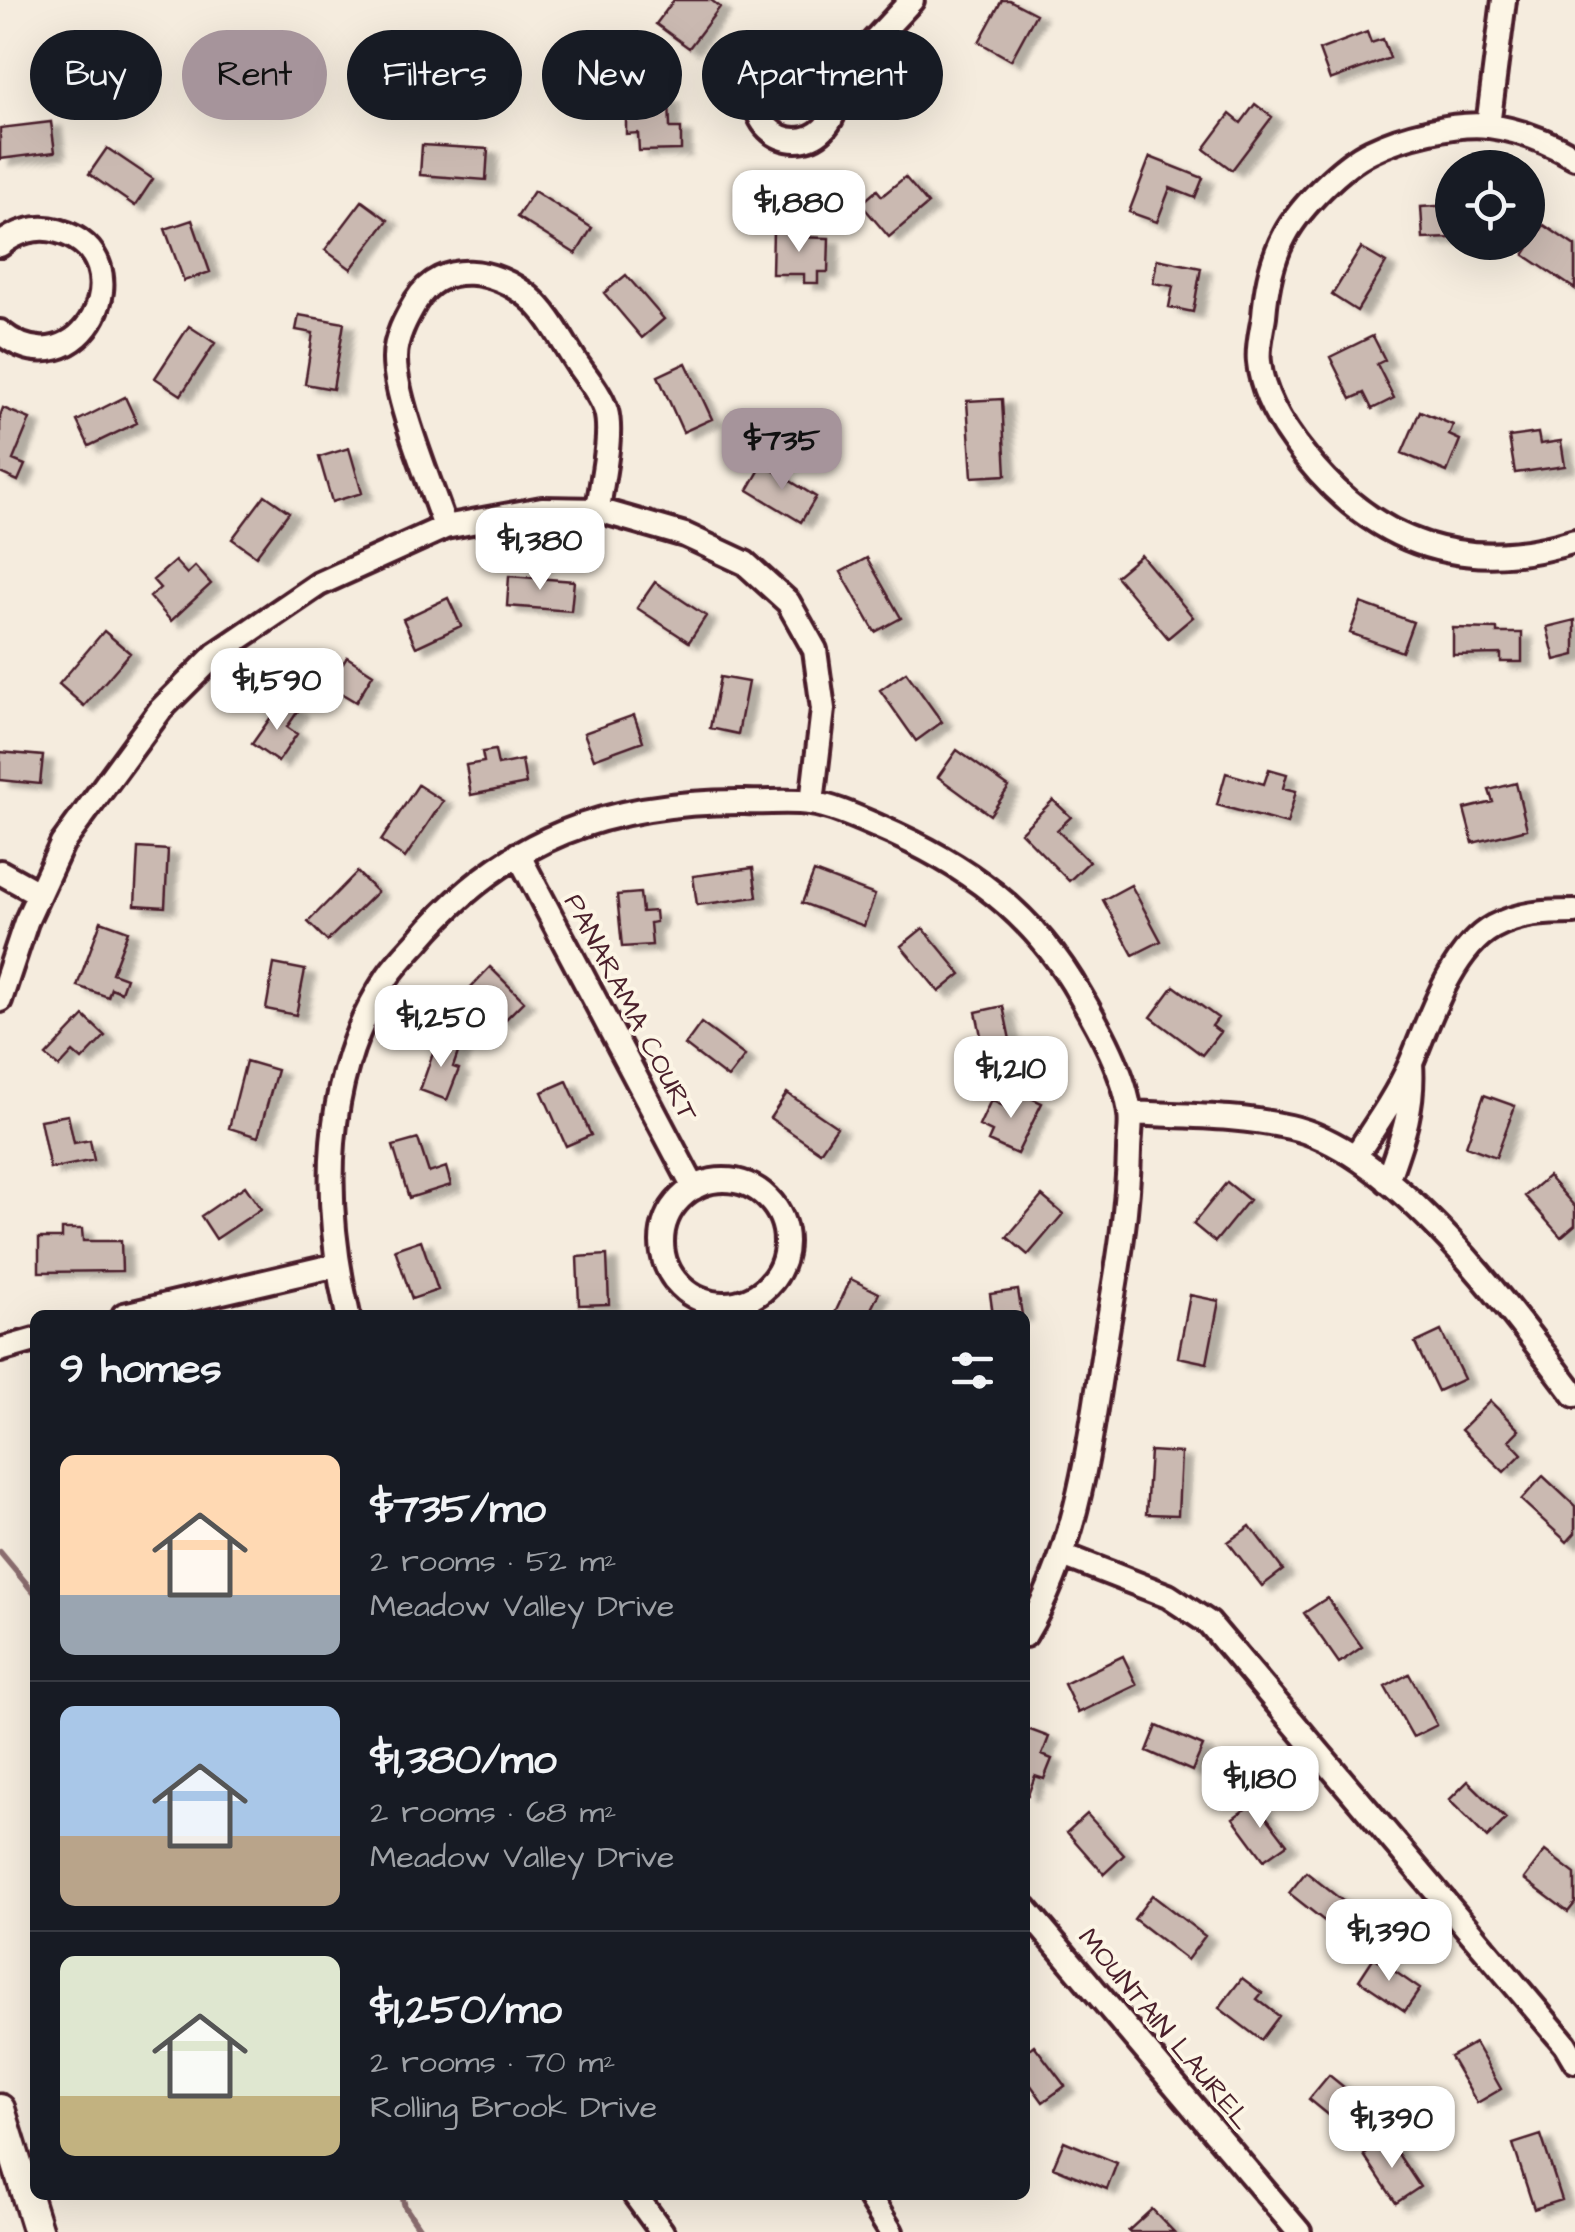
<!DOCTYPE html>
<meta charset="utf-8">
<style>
:root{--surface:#171b24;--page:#20242c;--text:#f1f3f6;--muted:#9ea1a6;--line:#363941;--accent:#a6949b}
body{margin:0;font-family:"Architects Daughter",sans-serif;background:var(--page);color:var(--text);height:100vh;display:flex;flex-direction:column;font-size:38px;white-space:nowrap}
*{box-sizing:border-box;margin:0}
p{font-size:32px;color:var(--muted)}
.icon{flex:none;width:55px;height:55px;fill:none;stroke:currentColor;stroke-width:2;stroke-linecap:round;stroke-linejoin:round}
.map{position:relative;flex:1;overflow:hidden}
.panel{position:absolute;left:30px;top:1310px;width:1000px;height:890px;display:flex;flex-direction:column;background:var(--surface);border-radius:15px;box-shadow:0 10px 40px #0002}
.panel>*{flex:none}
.banner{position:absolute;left:30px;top:30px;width:1000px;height:90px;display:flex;gap:20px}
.controls{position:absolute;left:1435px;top:150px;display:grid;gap:20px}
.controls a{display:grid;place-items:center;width:110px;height:110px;border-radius:50%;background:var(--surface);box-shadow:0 10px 40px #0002;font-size:50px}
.price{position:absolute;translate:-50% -85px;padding:0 22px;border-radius:20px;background:#fff;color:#222;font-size:32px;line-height:65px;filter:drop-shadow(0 2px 5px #0008)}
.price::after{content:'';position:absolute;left:50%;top:60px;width:30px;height:22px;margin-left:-15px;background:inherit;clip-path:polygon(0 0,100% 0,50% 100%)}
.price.active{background:var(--accent);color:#111}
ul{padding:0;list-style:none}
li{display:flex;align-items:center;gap:30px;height:250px;padding:0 30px}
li+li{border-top:2px solid var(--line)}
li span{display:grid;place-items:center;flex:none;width:280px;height:200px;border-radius:15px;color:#555}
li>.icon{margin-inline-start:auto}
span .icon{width:120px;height:120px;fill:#fffc;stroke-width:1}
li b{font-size:42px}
h2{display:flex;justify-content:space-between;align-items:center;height:120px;padding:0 30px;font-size:42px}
.pill{padding:0 35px;border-radius:45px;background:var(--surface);box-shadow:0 10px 40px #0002;font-size:35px;line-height:90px}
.pill.active{background:var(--accent);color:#111}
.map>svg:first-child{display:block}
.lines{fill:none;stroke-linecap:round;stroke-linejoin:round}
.stream{stroke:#8c6e70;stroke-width:6}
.building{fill:#cab9b1;stroke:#4a1f2b;stroke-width:2.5;filter:url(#shadow)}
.minor-casing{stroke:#4a1f2b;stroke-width:30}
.tertiary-casing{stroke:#4a1f2b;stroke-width:35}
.minor{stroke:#fcf5e5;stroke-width:22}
.tertiary{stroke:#fcf5e5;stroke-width:28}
.labels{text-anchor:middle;stroke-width:8;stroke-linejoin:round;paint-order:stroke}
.street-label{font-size:28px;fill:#4a1f2b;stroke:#fcf5e5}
</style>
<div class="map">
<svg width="1575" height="2232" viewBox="0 0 1575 2232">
<defs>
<filter id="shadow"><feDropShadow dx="10" dy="5.5" stdDeviation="2.5" flood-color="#0004"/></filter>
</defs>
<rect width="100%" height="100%" fill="#f5ecde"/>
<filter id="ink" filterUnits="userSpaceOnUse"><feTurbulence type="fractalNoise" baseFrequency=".01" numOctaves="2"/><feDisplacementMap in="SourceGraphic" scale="20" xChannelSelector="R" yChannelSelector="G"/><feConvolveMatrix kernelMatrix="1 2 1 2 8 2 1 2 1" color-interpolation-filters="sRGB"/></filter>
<g filter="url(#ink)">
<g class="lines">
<!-- stream -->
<path class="stream" d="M0,1552l35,42
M402,2195l3,12 17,25"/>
</g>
<!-- building -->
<path class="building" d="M674,0h37l9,7 -31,41 -33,-24z
M1002,0h7l27,14 -25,46 -32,-18z
M1367,32l4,11 12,-4 7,19 -60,22 -11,-30z
M634,98h35l1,30h11v22l-42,1 -1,-18 -12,1v-18h8z
M1255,104l17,13 -40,53 -28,-21 26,-35 11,9z
M51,122l4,30 -55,7v-31z
M422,145l66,4 -2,31 -66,-5z
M107,148l46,31 -18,27 -46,-32z
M1150,157l53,21 -8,20 -25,-10 -13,34 -28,-10z
M905,177l23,27 -39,33 -28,-33 16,-14 5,6z
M534,191l58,37 -16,26 -59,-37z
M362,201l26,19 -37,49 -26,-19z
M1452,205v33l-29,1 -2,-32z
M192,220l18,52 -26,9 -19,-52z
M1544,225l31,21v43l-51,-34z
M773,229l24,1v7l32,1 -1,34h-10v11h-14v-9h-32z
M1361,248l25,15 -29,48 -25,-16z
M1157,259l44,9 -8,44 -24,-5 4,-21 -20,-3z
M626,275l38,44 -22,19 -38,-45z
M299,315l45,8 -11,66 -28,-5 8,-51 -17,-3z
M189,326l26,17 -34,52 -26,-17z
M1373,336l12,24 -8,4 17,34 -22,11 -8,-16 -13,6 -21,-42z
M686,363l26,56 -29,13 -25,-56z
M125,397l12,26 -48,23 -12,-25z
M1002,399l4,76 -34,2 -5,-76z
M3,408l27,11 -17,41 12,5 -7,16 -18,-8v-57z
M1420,411l33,14 -4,10 11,5 -13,32 -45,-19z
M1538,433l2,11 21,-3 4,25 -50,7 -6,-36z
M349,448l13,45 -30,9 -13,-45z
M763,464l53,33 -15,25 -53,-32z
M265,495l24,17 -33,44 -24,-17z
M1141,555l52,62 -25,21 -52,-62z
M867,558l34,60 -26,14 -34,-60z
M175,561l12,13 8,-8 16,18 -40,37 -21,-24 10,-9 -7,-8z
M509,576l65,5 -3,30 -64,-5z
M655,582l51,34 -17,26 -52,-34z
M448,598l13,28 -45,21 -13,-28z
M1361,603l52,19 -11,30 -52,-19z
M1575,620v35l-20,5 -8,-33z
M1453,628l44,1v4h25v29h-21v-8l-48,1z
M104,631l26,22 -46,53 -25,-22z
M347,657l26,17 -17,28 -27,-16z
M906,672l36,50 -26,19 -36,-51z
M720,677l28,5 -10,52 -28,-6z
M283,700l15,11 -11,16 10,7 -19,28 -26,-18z
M634,715l9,26 -49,18 -10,-26z
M495,750l3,15 24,-5 4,24 -55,11 -5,-30 18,-3 -2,-10z
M957,750l52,37 -19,28 -52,-38z
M0,752l43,4 -3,28 -40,-4z
M1269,769l18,5 -4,14 13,3 -9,33 -70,-19 9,-32 38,11z
M1516,783l11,46 -54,14 -9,-34 29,-7 -4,-12z
M418,785l25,16 -38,57 -24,-17z
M1053,800l18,17 -14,13 32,32 -20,19 -48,-49z
M138,848l30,2 -3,57 -30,-2z
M753,868l4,29 -60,8 -4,-29z
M357,872l20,20 -50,49 -19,-19z
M814,872l61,23 -11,31 -62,-23z
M1131,885l30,56 -28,14 -30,-55z
M640,893l2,19 13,-1 1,11 -6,1 2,22 -30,2 -5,-52z
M101,921l27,10 -16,42 14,5 -5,14 -10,-4 -3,9 -31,-11z
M923,928l38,46 -22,18 -38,-46z
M274,964l31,6 -9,45 -30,-6z
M490,967l34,34 -21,21 -34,-33z
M1174,986l44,32 -6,8 8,6 -18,23 -51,-38z
M1003,1006l11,53 -27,5 -11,-52z
M84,1016l21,20 -23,24 -9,-8 -14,15 -13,-11z
M701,1023l44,33 -17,22 -43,-33z
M438,1039l22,8 -7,20 6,2 -12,31 -27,-10z
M246,1061l31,9 -19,67 -29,-9z
M567,1081l24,54 -25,11 -24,-54z
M1016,1091l26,12 -25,51 -29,-13 4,-9 -13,-6 12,-26 17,8z
M787,1093l50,34 -17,25 -50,-34z
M1484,1095l31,11 -19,51 -30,-11z
M68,1115l6,28 16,-3 4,20 -44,9 -10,-49z
M418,1139l11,34 17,-6 5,18 -42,13 -16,-52z
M1548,1176l27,31v18l-14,12 -36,-41z
M1227,1182l22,18 -34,42 -22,-18z
M245,1186l16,23 -45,30 -15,-23z
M1042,1196l21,18 -35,41 -21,-18z
M62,1229h20l1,12h38l1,30 -83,1v-34h23z
M421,1240l17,50 -26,9 -17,-50z
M607,1255l2,49 -30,1 -2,-48z
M851,1279l28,14 -11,22h-34z
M1018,1290l4,25h-29l-3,-21z
M1190,1295l29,6 -12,62 -29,-6z
M1441,1331l23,48 -26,12 -23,-48z
M1490,1401l29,29 -10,10 13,14 -18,18 -43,-42z
M1150,1451l31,2 -3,62 -32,-1z
M1543,1476l32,30v27l-8,9 -46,-42z
M1250,1526l33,44 -21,16 -34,-44z
M1327,1598l35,49 -23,16 -35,-50z
M1123,1656l14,29 -59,28 -14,-29z
M1409,1674l28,51 -24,12 -28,-50z
M1157,1726l46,20 -11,25 -45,-20z
M1025,1728l24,9 -7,18 10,4 -8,20 -9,-3 -7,19 -3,-1z
M1468,1781l38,38 -19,19 -38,-38z
M1255,1802l32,42 -23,16 -31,-42z
M1087,1814l37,41 -20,19 -37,-42z
M1545,1851l30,23v29l-7,9 -44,-33z
M1306,1872l43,34 -17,21 -43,-34z
M1152,1895l53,41 -18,24 -53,-41z
M1374,1957l46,32 -15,22 -46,-31z
M1242,1978l20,15 -5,6 22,17 -18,24 -42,-32z
M1475,2043l26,46 -24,14 -27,-46z
M1034,2045l31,41 -22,16 -18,-25v-25z
M1329,2075l27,22 -20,24 -27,-22z
M1541,2135l21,65 -28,9 -21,-65z
M1388,2139l32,48 -24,16 -32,-48z
M1064,2141l53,22 -10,26 -54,-22z
M1152,2209l22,23h-45l-1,-1z"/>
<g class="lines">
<defs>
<path id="minor" d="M757 101a39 39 0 1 1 78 0a39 39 0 1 1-78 0Z
M828,78l28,-18 56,-60
M1488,126l16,-126
M1575,157c-26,-15 -56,-27 -86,-31 -33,-4 -88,10 -118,25 -29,14 -71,56 -86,84 -13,24 -19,55 -21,81 -2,14 -7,32 -5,46 3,34 25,68 46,94 71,89 160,119 270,85
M0,245c16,-13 37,-20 58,-14 91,25 23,167 -58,101
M445,527c-14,-42 -51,-129 -50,-169 0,-20 11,-40 21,-57 26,-42 79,-32 113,-4 21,18 34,46 49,68 10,14 23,30 28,46 7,25 -5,72 -8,99
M518,854l176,334
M0,872l38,21
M0,1000l26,-78 36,-78 99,-135 55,-55 103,-70 126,-57 97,-18 56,1 87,25 60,28 43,39 27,48 8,59 -11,94
M1130,1113c53,3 108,2 160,14 106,24 221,184 285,268
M1356,1155c20,-30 41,-60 55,-92 18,-42 40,-113 82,-136 26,-14 53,-15 82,-15
M662 1242a62 62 0 1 1 124 0a62 62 0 1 1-124 0Z
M1387,1181c15,-42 27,-72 24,-118
M124,1315l213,-50
M348,1315c-26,-113 -27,-238 40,-339 8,-12 20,-24 30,-35 88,-104 193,-140 327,-139 21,1 44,-2 65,1 22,3 48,15 69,24 85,36 155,86 201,168 20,34 45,79 50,119 2,11 -1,25 -1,37 -1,58 -11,116 -21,174 -17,104 -27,218 -83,310
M0,1350l35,-10
M1063,1555l105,41 41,27 356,421 10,17
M1025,1908l274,324
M635,2195l27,37
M868,2195l23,37"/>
<path id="tertiary" d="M0,2109l38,123"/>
</defs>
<!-- minor casing -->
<use href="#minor" class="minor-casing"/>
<!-- tertiary casing -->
<use href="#tertiary" class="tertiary-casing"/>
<!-- minor -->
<use href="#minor" class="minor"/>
<!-- tertiary -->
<use href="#tertiary" class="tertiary"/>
</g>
</g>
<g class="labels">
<!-- street labels -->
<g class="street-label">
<text transform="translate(632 1007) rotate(62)" y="10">PANARAMA COURT</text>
<text transform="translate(1166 2028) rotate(50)" y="10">MOUNTAIN LAUREL</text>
</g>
</g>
</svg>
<div class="controls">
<a><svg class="icon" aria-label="locate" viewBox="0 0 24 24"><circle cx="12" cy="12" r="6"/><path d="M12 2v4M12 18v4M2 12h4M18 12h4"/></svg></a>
</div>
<b class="price" style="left:799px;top:255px">$1,880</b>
<b class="price active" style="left:782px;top:493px">$735</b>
<b class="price" style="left:540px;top:593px">$1,380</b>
<b class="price" style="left:277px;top:733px">$1,590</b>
<b class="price" style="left:441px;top:1070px">$1,250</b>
<b class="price" style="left:1011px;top:1121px">$1,210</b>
<b class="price" style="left:1260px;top:1831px">$1,180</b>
<b class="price" style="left:1389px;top:1984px">$1,390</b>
<b class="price" style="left:1392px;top:2171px">$1,390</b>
<div class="banner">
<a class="pill">Buy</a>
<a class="pill active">Rent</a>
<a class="pill">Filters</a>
<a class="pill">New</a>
<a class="pill">Apartment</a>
</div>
<section class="panel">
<h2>9 homes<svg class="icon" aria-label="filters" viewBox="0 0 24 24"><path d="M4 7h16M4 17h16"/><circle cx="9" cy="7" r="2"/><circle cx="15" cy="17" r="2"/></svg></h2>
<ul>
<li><span style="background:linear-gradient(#ffd9b3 70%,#9aa5b1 0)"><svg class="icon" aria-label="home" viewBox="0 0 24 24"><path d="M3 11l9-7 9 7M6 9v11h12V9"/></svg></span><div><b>$735/mo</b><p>2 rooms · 52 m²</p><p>Meadow Valley Drive</p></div></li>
<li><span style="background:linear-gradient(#a9c7e8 65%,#b9a48a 0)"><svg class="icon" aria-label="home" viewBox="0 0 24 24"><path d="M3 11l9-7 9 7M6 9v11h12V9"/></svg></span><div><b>$1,380/mo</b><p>2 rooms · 68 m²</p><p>Meadow Valley Drive</p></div></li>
<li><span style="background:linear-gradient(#dfe7d0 70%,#c2b280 0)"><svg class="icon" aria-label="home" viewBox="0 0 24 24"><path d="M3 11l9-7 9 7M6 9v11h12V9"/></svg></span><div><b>$1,250/mo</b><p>2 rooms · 70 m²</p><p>Rolling Brook Drive</p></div></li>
</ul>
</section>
</div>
